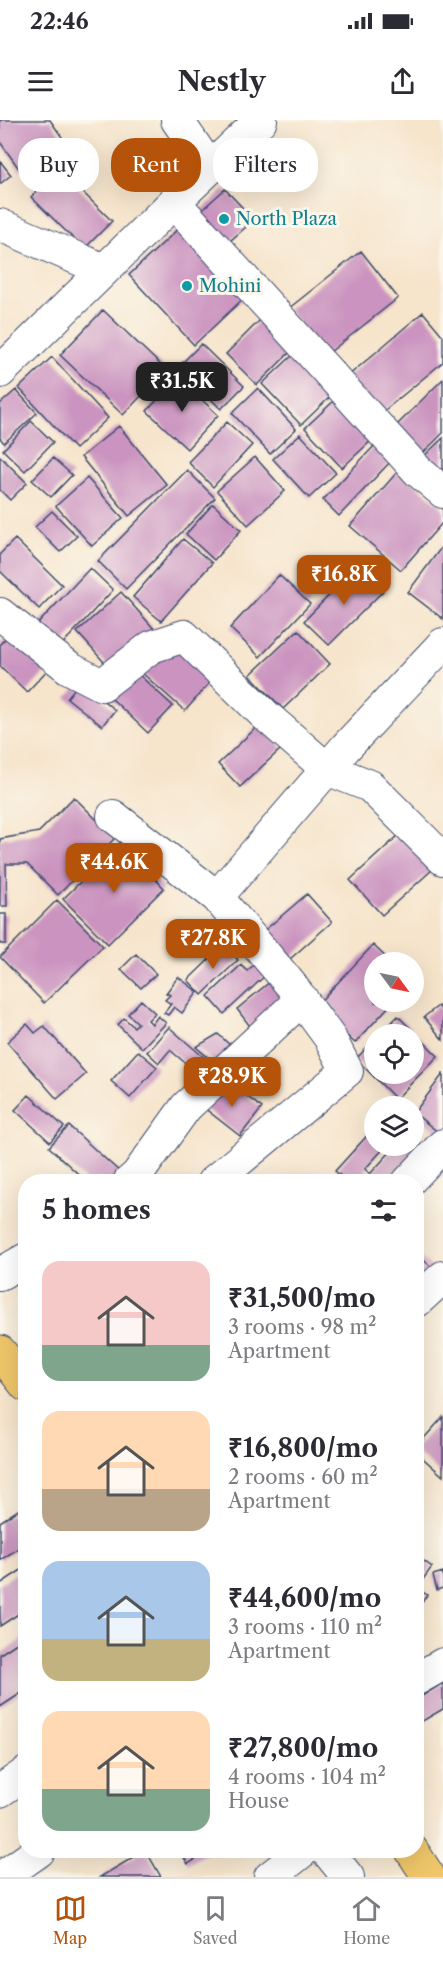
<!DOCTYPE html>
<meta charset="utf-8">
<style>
:root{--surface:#fff;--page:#f7f7f7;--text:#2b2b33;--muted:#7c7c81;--line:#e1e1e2;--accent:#b45309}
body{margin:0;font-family:"Libre Caslon Text",serif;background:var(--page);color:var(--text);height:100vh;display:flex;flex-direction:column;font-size:22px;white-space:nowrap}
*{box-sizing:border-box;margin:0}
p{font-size:20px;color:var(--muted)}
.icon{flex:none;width:33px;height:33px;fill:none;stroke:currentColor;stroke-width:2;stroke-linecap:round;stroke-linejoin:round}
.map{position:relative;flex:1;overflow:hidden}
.side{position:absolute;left:18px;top:1054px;width:406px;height:684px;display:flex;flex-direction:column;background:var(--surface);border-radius:24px;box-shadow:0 6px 24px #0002}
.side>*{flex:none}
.top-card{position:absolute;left:18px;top:18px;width:408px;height:54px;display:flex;gap:12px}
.needle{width:39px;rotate:123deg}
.fabs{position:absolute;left:364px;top:832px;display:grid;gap:12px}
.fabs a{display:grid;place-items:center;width:60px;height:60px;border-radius:50%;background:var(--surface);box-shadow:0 6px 24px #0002;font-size:30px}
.price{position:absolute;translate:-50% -51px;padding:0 14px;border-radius:12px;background:var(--accent);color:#fff;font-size:20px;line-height:39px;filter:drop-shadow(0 2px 3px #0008)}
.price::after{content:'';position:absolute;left:50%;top:36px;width:18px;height:14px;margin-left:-9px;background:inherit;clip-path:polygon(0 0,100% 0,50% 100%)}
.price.current{background:#222;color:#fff}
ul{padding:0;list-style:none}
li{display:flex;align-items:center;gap:18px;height:150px;padding:0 24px}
li span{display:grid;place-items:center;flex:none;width:168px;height:120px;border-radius:18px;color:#555}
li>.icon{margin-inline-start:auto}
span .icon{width:72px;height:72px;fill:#fffc;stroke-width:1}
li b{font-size:26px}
h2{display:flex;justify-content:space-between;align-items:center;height:72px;padding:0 24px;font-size:26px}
.chip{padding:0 21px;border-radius:24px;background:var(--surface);box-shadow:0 6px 24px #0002;font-size:21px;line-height:54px}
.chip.current{background:var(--accent);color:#fff}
.status{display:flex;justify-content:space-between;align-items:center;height:42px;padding:0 30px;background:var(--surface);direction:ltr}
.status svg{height:16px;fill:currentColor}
header{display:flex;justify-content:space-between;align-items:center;height:78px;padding:0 24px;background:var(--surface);font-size:27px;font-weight:700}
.menu{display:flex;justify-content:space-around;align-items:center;height:84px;border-top:2px solid var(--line);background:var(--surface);font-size:16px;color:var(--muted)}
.menu a{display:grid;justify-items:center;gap:3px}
.menu .current{color:var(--accent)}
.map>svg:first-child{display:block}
.building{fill:#cb94c0}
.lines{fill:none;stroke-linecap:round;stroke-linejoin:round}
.minor-casing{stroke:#3c4a6e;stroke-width:34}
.major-casing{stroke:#3c4a6e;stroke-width:35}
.minor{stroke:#fff;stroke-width:32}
.major{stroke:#eec569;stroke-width:33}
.culture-dot{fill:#0f9aa8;stroke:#fbf7ec;stroke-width:2}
.labels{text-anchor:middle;stroke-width:6;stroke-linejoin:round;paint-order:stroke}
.culture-label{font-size:18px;fill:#0d838f;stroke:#fbf7ec;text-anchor:start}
</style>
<div class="status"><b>22:46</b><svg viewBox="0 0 49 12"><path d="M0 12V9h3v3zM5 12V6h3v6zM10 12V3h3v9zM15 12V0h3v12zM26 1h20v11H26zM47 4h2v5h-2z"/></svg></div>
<header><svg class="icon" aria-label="menu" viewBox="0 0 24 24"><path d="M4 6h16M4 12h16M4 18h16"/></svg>Nestly<svg class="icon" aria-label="share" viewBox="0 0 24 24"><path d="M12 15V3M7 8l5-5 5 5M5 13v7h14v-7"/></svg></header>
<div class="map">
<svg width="443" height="1757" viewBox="0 0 443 1757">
<rect width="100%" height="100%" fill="#fbf7ec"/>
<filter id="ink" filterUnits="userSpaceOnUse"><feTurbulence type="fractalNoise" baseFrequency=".0167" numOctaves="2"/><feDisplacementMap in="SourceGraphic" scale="12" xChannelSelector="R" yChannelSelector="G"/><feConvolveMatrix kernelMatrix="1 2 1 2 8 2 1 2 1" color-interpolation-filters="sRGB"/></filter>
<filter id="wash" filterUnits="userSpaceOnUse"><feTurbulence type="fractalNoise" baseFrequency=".008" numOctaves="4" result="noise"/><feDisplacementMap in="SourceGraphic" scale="24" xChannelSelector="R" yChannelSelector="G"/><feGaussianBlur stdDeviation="1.35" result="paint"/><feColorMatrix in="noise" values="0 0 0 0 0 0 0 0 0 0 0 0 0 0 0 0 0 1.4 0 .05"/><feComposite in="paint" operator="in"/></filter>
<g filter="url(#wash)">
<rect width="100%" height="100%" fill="#f6e4cb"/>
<g id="blocks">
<!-- building -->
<path class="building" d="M0,0h50l14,20 -44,30 -20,-28z
M0,41l11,14 -11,9z
M59,49l53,52 -28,28 -53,-52z
M225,69l29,31 -32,28 -28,-31z
M180,107l65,70 -51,48 -65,-70z
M361,131l37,47 -73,58 -37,-47z
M103,190l63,60 -43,45 -63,-60z
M423,192l20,24v26l-70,58 -32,-38z
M263,197l31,31 -37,37 -31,-31z
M201,224l43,42 -23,23 -43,-42z
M295,233l38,41 -32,31 -39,-41z
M52,237l56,61 -33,31 -56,-61z
M178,257l40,38 -31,34 -40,-38z
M443,259v54l-25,25 -27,-27z
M258,268l38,41 -26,25 -38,-41z
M16,270l21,23 -33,30 -4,-5v-34z
M338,277l37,40 -33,31 -37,-40z
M31,301l22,21 -28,29 -22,-21z
M227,302l25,23 -39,42 -25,-25z
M119,306l48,59 -38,31 -48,-59z
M300,314l36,39 -27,25 -36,-39z
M443,318v40l-20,-21z
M376,324l16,16 -53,56 -16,-16z
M0,336l27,27 -17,17 -10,-10z
M255,337l30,34 -37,34 -31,-34z
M53,338l19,17 -21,22 -19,-17z
M187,350l28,28 -89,91 -28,-28z
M399,350l44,38v14l-42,48 -51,-44z
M87,358l36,40 -31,28 -36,-40z
M213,384l28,26 -27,30 -28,-26z
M52,391l25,25 -17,16 -25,-25z
M15,419l47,46 -23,24 -39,-38v-17z
M183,419l29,24 -51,58 -28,-24z
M443,425v74l-35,-27z
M358,446l25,25 -54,54 -25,-24z
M90,448l23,22 -58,62 -23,-22z
M279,455l31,29 -50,53 -30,-29z
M121,472l35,39 -44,40 -35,-39z
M14,510l37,36 -24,26 -27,-26v-22z
M298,510l32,34 -47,45 -33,-34z
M169,521l43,39 -27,31 -44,-39z
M136,552l37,34 -25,27 -36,-34z
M80,562l35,28 -13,16 -35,-28z
M260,604l22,24 -42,39 -22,-23z
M74,677l41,41 -57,57 -31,-31h-21l1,42h-7v-67l39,-7z
M401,713l32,36 -51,46 -32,-35z
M120,723l44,45 -56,56 -45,-45z
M307,774l25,28 -42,37 -25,-29z
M57,780l46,46 -59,57 -44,-46z
M0,794h6v30h-6z
M224,825l14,15 -36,35 -14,-15z
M373,825l19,18h-17v39h18l-38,41 -40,-36z
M136,834l20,20 -15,14 -20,-19z
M258,841l10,12 -44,41 -16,-18 33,-31 6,6z
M178,857l20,15 -16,21 -8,-6 -6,8 -4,-2 7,-9 -6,-4 5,-5 -4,-2z
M271,861l16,20 -35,28 -15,-20z
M141,880l14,13 -7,7 4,4 6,-8 8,7 -24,25 -24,-23 6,-7 10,9 4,-4 -10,-9z
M438,886l5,6v28l-19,-23z
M398,896l40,40 -42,43 -40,-40 19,-20v35h39v-39h-35z
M27,904l8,9 9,-7 42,48 -29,25 -50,-57z
M169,907l39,34 -11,12 -27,-23 -11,13 -12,-11z
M218,914l13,12 -15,18 -20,-17z
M138,931l19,16 -27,31 -19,-17z
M443,954v62l-29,-23z
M224,959l38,29 -22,28 -37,-29z
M29,975l35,32 -14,15 -35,-32z
M69,1006l52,47 -9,9h-25l-38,-35z
M375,1007v19h11l-21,23 5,5 22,-24 -4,-4h26v-4l10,9 -29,31h-47l-13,-11z
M417,1134l20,18 -20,22z
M443,1297v59l-26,-23v-7z
M26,1385v39l-26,16v-38z
M417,1436l15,11 -11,15 -4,-3z
M26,1447v42l-26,17v-42z
M443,1452v16l-6,2 -4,-15z
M417,1468l10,7 -10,14z
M26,1517v53l-26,17v-53z
M443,1563v26l-24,14 -2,-3v-21z
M144,1731h2l15,26h-61z
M180,1731h30l-22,13z"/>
</g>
</g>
<g filter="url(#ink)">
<use href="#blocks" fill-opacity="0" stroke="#3c4a6e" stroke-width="1.5"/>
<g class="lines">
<defs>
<path id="minor" d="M177,0l33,48
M174,82l244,269 25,21
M0,105l104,45
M0,252l174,-170 87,-82
M0,494l69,54 33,17 49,-38 33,-11 81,79 62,54 43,17 73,73
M113,696l104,81 74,88 39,53 17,33 -134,111
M217,777l129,-150 97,-103
M129,1062l8,-7 49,-68 116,-108
M408,1062l35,-37
M0,1154l26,-15
M417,1181l26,-24
M417,1559l26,-15
M0,1671l26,-18
M327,1731l21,26
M2,1757l37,-26
M270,1757l33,-26"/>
<path id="major" d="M0,1232l26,33
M412,1731l17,26"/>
</defs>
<!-- minor casing -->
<use href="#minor" class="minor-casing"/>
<!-- major casing -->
<use href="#major" class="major-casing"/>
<!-- minor -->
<use href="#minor" class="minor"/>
<!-- major -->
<use href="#major" class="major"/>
</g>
</g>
<!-- markers -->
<g class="culture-dot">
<circle cx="224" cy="99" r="6"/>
<circle cx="187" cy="166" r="6"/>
</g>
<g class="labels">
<!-- culture labels -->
<g class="culture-label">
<text x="236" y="105">North Plaza</text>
<text x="199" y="172">Mohini</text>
</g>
</g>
</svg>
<div class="fabs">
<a><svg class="needle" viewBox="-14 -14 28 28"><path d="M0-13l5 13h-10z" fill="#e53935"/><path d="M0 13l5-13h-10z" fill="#7c7c81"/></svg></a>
<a><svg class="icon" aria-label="locate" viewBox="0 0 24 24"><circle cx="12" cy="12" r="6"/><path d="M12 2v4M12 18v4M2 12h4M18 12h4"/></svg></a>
<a><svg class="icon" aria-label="layers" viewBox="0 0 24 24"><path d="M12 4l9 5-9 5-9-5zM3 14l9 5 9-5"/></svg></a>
</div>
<b class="price current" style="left:182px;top:293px">₹31.5K</b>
<b class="price" style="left:344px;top:486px">₹16.8K</b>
<b class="price" style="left:114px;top:774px">₹44.6K</b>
<b class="price" style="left:213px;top:850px">₹27.8K</b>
<b class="price" style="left:232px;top:988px">₹28.9K</b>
<div class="top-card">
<a class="chip">Buy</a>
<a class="chip current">Rent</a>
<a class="chip">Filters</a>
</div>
<section class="side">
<h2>5 homes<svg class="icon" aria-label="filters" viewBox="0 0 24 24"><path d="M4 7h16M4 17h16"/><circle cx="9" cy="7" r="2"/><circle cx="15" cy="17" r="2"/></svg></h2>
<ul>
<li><span style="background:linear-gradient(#f6c9c9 70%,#7fa58c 0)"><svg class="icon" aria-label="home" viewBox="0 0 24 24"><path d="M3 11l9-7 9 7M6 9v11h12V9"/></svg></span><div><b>₹31,500/mo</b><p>3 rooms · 98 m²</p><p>Apartment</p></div></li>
<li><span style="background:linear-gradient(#ffd9b3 65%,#b9a48a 0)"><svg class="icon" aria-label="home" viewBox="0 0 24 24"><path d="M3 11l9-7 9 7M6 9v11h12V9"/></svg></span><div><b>₹16,800/mo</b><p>2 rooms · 60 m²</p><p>Apartment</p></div></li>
<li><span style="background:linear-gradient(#a9c7e8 65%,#c2b280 0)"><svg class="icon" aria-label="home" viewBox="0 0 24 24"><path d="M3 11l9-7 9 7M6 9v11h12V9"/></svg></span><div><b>₹44,600/mo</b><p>3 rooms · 110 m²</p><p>Apartment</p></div></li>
<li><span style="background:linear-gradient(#ffd9b3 65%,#7fa58c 0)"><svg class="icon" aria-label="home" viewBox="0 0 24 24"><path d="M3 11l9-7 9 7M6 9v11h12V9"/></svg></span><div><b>₹27,800/mo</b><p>4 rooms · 104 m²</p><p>House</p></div></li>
</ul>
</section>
</div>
<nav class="menu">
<a class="current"><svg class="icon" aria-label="map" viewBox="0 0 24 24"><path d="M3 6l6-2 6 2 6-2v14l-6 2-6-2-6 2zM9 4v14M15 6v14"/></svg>Map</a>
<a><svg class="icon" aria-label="saved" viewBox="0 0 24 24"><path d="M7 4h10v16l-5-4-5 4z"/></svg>Saved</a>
<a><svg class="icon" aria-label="home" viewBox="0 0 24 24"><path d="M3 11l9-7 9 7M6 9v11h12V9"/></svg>Home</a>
</nav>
